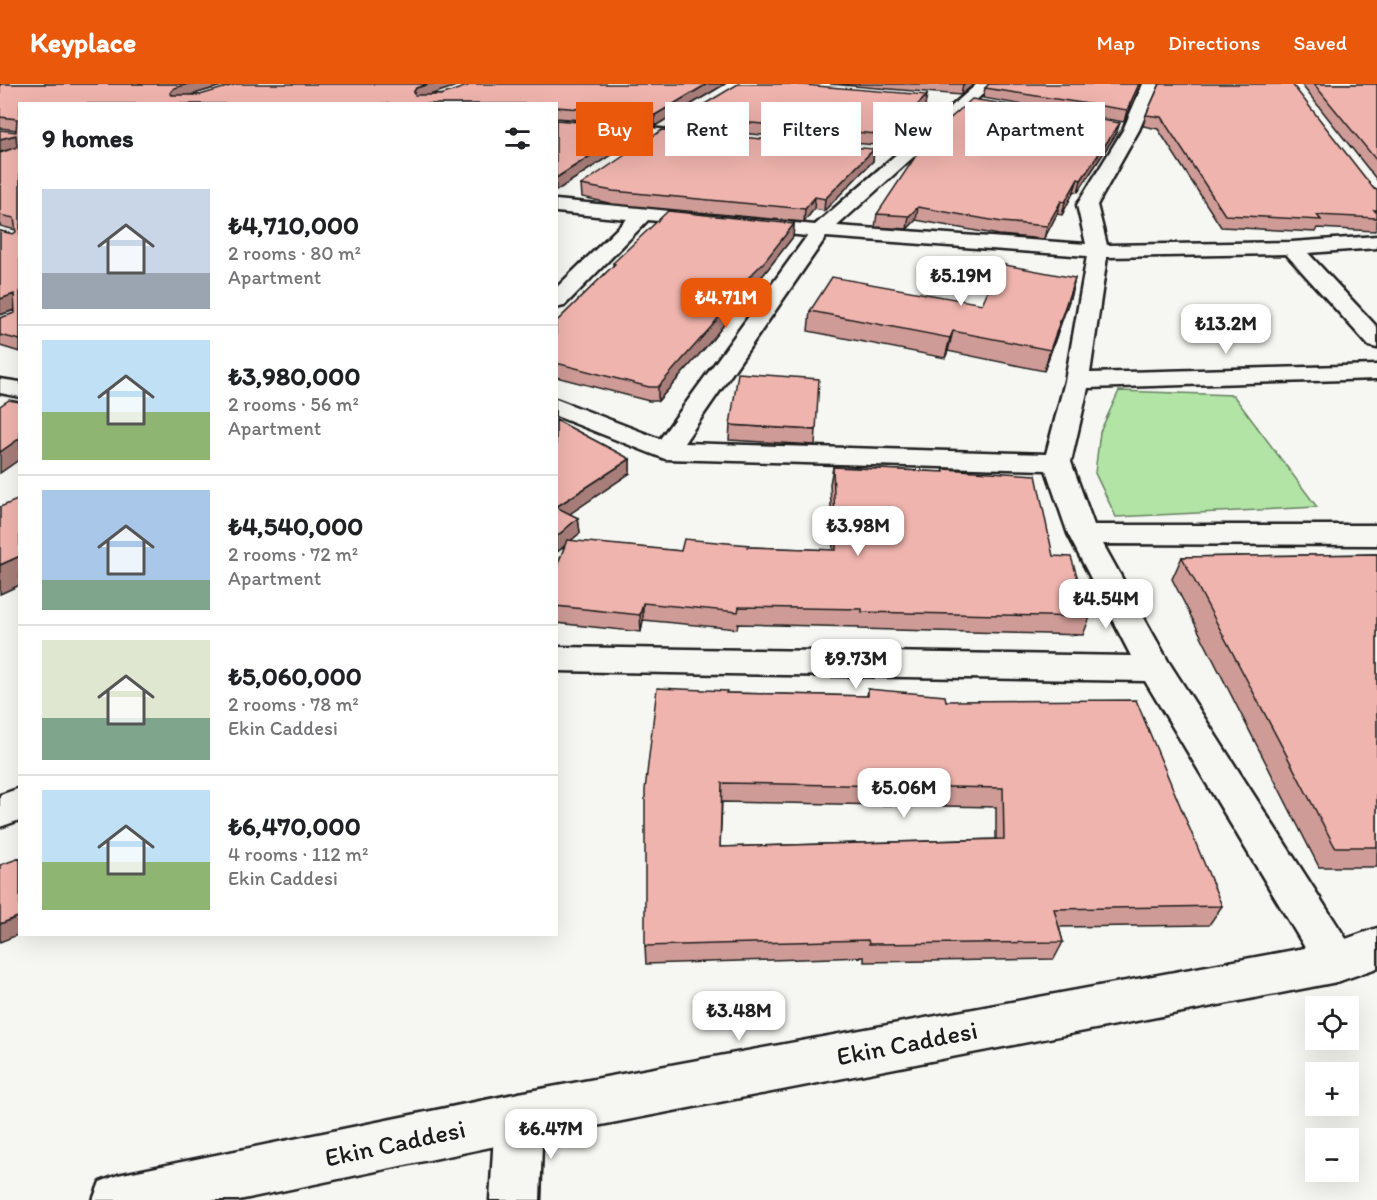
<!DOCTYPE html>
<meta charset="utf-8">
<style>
:root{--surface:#fff;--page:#f2f2f2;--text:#202124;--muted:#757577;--line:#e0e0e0;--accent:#ea580c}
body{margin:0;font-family:Itim,sans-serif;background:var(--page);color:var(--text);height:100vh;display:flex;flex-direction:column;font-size:22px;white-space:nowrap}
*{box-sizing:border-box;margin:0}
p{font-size:20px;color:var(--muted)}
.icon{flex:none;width:33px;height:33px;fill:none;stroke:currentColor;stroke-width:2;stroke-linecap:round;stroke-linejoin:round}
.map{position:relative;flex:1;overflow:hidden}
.sheet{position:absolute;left:18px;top:18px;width:540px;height:834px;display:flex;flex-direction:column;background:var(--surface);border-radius:0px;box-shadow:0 6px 24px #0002}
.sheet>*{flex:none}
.top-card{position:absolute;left:576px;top:18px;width:570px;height:54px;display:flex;gap:12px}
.tools{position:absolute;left:1305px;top:912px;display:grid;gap:12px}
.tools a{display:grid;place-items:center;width:54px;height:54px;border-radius:0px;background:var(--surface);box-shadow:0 6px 24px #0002;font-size:30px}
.price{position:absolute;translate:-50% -51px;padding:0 14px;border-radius:12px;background:#fff;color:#222;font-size:20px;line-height:39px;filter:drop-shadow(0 2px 3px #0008)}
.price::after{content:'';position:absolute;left:50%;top:36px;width:18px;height:14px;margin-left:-9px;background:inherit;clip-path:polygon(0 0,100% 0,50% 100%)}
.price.on{background:var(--accent);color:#fff}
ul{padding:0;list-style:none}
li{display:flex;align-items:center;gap:18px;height:150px;padding:0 24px}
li+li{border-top:2px solid var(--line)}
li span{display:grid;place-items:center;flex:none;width:168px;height:120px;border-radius:0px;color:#555}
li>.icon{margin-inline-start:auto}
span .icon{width:72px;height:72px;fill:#fffc;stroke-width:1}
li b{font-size:26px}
h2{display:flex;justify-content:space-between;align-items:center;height:72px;padding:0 24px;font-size:26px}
.pill{padding:0 21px;border-radius:0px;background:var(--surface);box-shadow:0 6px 24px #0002;font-size:21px;line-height:54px}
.pill.on{background:var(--accent);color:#fff}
header{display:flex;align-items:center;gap:36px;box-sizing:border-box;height:84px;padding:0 30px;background:var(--accent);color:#fff}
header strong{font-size:28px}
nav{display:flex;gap:33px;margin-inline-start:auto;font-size:21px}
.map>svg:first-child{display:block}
.green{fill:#b1e4a5;stroke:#668060;stroke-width:1.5}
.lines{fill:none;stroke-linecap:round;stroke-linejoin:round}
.minor-casing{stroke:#1c1c1c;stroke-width:5}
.tertiary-casing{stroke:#1c1c1c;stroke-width:5}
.minor{fill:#f6f6f2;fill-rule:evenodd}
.tertiary{fill:#f6f6f2;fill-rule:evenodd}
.wall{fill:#ce9b96;stroke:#1c1c1c;stroke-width:1.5;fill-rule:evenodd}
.shaded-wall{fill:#a87e7a;stroke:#1c1c1c;stroke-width:1.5}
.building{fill:#f0b4ae;stroke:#1c1c1c;stroke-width:1.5;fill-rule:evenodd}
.labels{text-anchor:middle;stroke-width:4.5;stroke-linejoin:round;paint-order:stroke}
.near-street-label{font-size:26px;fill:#1c1c1c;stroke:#f6f6f2}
</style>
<header>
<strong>Keyplace</strong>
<nav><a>Map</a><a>Directions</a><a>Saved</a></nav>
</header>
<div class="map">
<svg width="1377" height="1116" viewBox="0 0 1377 1116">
<rect width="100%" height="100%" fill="#f6f6f2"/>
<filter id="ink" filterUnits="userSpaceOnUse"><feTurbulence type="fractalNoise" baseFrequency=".0167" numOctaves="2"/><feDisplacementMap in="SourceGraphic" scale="12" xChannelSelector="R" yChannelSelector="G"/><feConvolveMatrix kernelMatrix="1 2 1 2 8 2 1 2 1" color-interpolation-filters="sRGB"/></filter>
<g filter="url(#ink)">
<!-- green -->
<path class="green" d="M1119,307l114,4 84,112 -201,10 -21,-44 5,-41z"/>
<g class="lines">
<defs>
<path id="minor" d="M977,0h17l-157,142 249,18 -9,-39 46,-75 20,-46h16l-20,46 -42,75 10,40 185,-3 85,-6v12l-69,5 69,74v21l-8,-2 -83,-92 -179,3 -17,116 287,-8v14l-289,9 -17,74 23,63h283v20l-274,-1 65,117 184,287 7,14 -7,14 -15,6 -15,-6 -177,-295 -589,-10v-24l575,9 -63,-122 -22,-64 -381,-11 -109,-43v-17l104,40 147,-203 -159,-16 -84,86 -8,2v-20l71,-69 -71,-7v-12l259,25zM826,153l261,19 -22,125 -19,73 -362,-11z
M556,35l145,14 8,5 -8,5 -145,-14z
M0,295l20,3v15l-20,-4z
M20,704v32l-20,7v-32z
M519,1009l17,7 7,17 -3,83h-50l5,-83 7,-17z"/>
<path id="tertiary" d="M1377,844v40l-40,14 -818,159 -280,59h-146l7,-18 18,-7 401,-82 818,-151z"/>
</defs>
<!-- minor casing -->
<use href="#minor" class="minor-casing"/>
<!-- tertiary casing -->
<use href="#tertiary" class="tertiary-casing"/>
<!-- minor -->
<use href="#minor" class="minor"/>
<!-- tertiary -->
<use href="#tertiary" class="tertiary"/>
</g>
<!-- wall -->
<path class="wall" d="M0,0h228l-38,11h239l296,-11 -70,42 -99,-8v-14h-536v248l-20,-6v-28l15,-5v-3l-15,5v-84l13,3 3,-2v-2l-16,-4v-73l15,-5 1,-18 -16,-2z
M830,0h144l-13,11z
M1141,0l-17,38 -141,-24 2,-10z
M1160,0l217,106v36l-2,5 -58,-3 -2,4 -94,-5 -63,-98 -15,-3 3,-11z
M1301,0h76v96z
M925,22l-38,40 -204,-18v-11z
M1116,50l-38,58 -4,-1 -12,24 -5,-1 -13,25 -45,-4 -83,-15 -9,9 -32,-2 2,-13z
M874,65l-1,12 -49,50 -10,-2 -10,13 -191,-18 -31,-7 -1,-12z
M794,140l-1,13 -29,37 -25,27 -1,5 -26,34 -54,61h-9l-93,-24v-55l57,-56v-3z
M1075,194l-5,20 -26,73 -96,-20 -3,7 -137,-27 2,-20 172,-7z
M556,336l74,39v14l-61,41 9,4 2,15 -10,8 111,10 67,-4 85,3 -3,-66 3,-17 110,5 1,-3 109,87 37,61 -7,18 -224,-6v-2l-121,-3 -1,5 -94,-9 -2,12 -85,-9v-54l9,-23 -9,7z
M730,341l86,5 -1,15 -86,-5z
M1377,470v313h-58l-147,-288 10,-22z
M868,605l78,12 276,205 -13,19 -150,2 4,15 -9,17 -190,3v-5l-218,7 -1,-18 81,-253 141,3zM722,718l274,5v32l-276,8z"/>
<!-- shaded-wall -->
<path class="shaded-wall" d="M188,0h40l-51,15 -7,-6 4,-5z
M429,0h33l-44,15 -5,-6 3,-5z
M707,0h18l-70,42v-11z
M963,0h11l-13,11z
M1139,0h2l-17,38 3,-12z
M927,11l-2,11 -38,40 1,-11z
M1120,39l-4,11 -38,58 3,-12z
M635,43v12l-79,52v-13z
M16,51l4,12 -20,5v-13z
M874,65l-1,12 -49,50 1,-12z
M1078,95l-4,12 -12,24 3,-13z
M815,113l-1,12 -10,13 1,-13z
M1061,117l-4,13 -13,25 3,-13z
M918,123l-2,13 -9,9 2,-13z
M794,140l-1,13 -29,37 -25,27 -1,5 -26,34 -54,61v-14l77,-96z
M1075,194l-5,20 -26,73 6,-21z
M14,210l6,14 -20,7v-16z
M953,247l-5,20 -3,7 5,-20z
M20,354v21l-20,14v-21z
M630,375v14l-72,49 -2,-15z
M578,434l2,15 -24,20v-16z
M20,472v29l-20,9v-29z
M643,519v17l-2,12 -1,-17z
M20,832v18l-20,8v-18z"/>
<!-- building -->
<path class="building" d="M0,0h188l-14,4 -4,5 2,2h28l37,-11h192l-13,4 -3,5 2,2h26l32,-11h234l-52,31 -99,-8v-3h-536v236l-20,-5v-17l15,-5 -1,-19 -14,5v-68l13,3 3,-2 -2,-14 -14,-3v-62l17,-6 -1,-12 -16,4v-9l16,2 1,-13 -17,-2z
M738,0h54l135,11 -39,40 -205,-18z
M989,0h150l-12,26 -142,-22z
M1160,0h132l82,105 3,1v20h-3l3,3v5l-60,-3 4,5 -96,-5 -64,-98 -15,-2z
M1314,0h63v77z
M972,15l148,24 -39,57 -3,-1 -13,23 -4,-1 -14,25 -45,-4 -84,-15 -9,9 -32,-2 50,-75z
M556,36l79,7 -79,51z
M662,46l212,19 -49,50 -10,-2 -10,12 -192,-18 -32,-6z
M668,127l126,13 -29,37 -30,30 4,1 -27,34 -54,61h-9l-93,-24v-41l59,-58 -2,-1z
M1000,180l75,14 -25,72 -97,-19 -3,7 -140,-27 22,-34 150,27z
M738,289l81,6 -3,51 -86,-5z
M9,316l11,2v36l-20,14v-46z
M556,336l74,39 -74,48z
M833,383l111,5v-3l92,6 17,81 18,1 19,60 -228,-5v-3l-123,-2 -1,5 -95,-9 -3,12 -84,-9v-37l11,-29 114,11 3,-12 65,6 -1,2 88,3z
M17,416l3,2v54l-20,9v-58z
M556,423l22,11 -22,19z
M1377,470v293h-42l-153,-290z
M657,604l70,3 -1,2 142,3v-7l77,7 1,5 190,-1 86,206 -168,3 9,33 -194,2 -1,-4 -223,6v-156zM722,699l281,5 1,51 -284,8z
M20,774v58l-20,8v-59z"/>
</g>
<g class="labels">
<!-- near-street labels -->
<g class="near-street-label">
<text transform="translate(907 959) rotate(-11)" y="9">Ekin Caddesi</text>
<text transform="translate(395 1059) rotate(-12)" y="9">Ekin Caddesi</text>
</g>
</g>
</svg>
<div class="tools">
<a><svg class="icon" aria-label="locate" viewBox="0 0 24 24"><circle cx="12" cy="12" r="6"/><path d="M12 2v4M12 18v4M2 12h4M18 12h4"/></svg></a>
<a>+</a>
<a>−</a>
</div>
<b class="price" style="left:961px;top:223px">₺5.19M</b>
<b class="price on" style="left:726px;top:245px">₺4.71M</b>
<b class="price" style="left:1226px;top:271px">₺13.2M</b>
<b class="price" style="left:858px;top:473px">₺3.98M</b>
<b class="price" style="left:1106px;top:546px">₺4.54M</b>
<b class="price" style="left:856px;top:606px">₺9.73M</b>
<b class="price" style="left:904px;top:735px">₺5.06M</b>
<b class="price" style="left:739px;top:958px">₺3.48M</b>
<b class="price" style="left:551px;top:1076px">₺6.47M</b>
<div class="top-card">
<a class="pill on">Buy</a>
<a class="pill">Rent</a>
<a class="pill">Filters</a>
<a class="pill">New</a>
<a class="pill">Apartment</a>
</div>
<section class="sheet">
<h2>9 homes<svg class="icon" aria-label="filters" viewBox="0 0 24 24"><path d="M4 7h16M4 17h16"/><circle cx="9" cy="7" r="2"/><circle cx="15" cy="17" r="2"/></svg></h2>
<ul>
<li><span style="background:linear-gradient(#c9d6e8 70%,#9aa5b1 0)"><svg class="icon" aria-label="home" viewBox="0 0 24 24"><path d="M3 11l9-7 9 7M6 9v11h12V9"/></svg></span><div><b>₺4,710,000</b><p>2 rooms · 80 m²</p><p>Apartment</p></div></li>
<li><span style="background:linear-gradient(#bfe0f5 60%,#8fb573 0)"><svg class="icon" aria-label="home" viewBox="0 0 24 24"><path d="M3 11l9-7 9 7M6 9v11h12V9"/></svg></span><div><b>₺3,980,000</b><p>2 rooms · 56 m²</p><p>Apartment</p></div></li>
<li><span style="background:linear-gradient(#a9c7e8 75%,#7fa58c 0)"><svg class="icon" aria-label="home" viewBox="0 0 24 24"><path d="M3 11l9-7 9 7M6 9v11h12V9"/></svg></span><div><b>₺4,540,000</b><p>2 rooms · 72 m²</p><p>Apartment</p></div></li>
<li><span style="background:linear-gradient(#dfe7d0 65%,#7fa58c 0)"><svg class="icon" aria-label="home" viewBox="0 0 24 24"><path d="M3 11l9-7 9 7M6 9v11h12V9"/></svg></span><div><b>₺5,060,000</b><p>2 rooms · 78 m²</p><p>Ekin Caddesi</p></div></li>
<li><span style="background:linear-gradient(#bfe0f5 60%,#8fb573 0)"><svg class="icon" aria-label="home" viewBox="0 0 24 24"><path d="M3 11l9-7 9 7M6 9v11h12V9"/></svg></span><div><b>₺6,470,000</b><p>4 rooms · 112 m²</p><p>Ekin Caddesi</p></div></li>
</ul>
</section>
</div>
